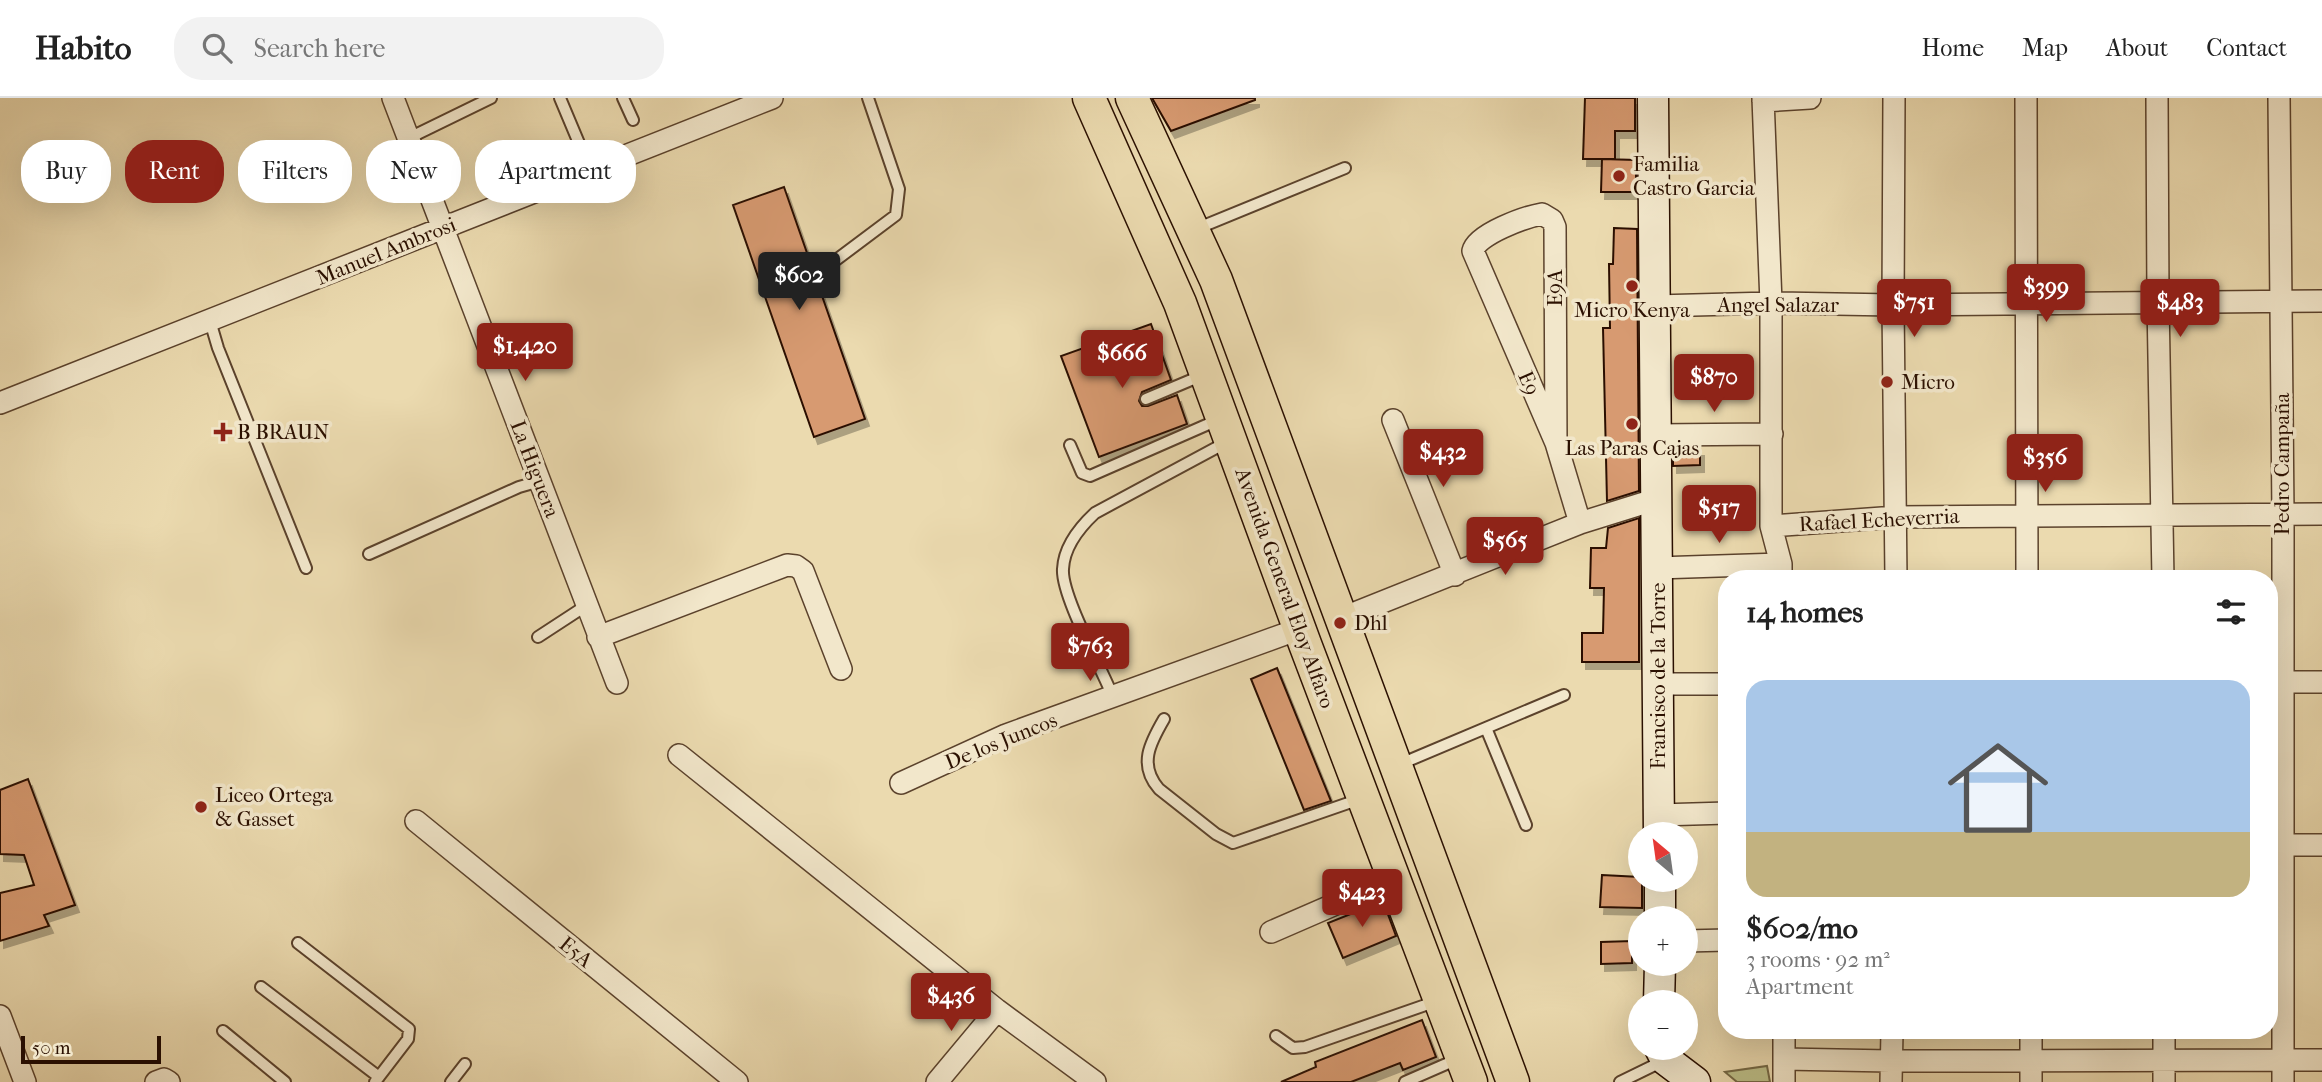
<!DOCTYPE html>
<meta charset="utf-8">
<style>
:root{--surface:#fff;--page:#f2f2f2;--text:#222;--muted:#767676;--line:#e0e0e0;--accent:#8f2418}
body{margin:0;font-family:"IM FELL French Canon",serif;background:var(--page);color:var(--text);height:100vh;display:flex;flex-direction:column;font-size:26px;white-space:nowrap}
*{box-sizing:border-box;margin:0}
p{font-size:23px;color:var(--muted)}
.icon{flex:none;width:38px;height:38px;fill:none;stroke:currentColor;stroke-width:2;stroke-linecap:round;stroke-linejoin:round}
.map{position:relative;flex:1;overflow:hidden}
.drawer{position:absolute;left:1718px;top:472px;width:560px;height:469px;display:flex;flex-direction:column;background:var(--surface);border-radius:28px;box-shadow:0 7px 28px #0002}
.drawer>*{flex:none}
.banner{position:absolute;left:21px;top:42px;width:665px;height:63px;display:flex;gap:14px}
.needle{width:46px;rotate:331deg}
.fabs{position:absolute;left:1628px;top:724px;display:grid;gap:14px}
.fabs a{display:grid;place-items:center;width:70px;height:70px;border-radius:50%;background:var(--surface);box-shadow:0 7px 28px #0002;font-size:35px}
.scale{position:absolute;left:21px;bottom:18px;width:140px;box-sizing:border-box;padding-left:7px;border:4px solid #2b1001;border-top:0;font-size:19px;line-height:24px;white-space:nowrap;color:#2b1001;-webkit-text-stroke:5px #f2e7cb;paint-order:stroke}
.price{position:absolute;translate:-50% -60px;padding:0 16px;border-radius:7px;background:var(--accent);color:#fff;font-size:23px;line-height:46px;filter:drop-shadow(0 2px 4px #0008)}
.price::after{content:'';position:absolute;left:50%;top:42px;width:21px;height:16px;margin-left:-10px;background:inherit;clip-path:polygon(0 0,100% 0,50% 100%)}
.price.current{background:#222;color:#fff}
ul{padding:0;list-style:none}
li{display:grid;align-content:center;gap:14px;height:371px;padding:0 28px}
li span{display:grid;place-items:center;height:217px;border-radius:21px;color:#555}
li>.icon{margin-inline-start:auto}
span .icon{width:126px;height:126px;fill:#fffc;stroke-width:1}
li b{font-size:30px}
h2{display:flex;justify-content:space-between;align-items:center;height:84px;padding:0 28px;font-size:30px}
.tag{padding:0 24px;border-radius:28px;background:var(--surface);box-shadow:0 7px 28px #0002;font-size:24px;line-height:63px}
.tag.current{background:var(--accent);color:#fff}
header{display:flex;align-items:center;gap:42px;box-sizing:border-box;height:98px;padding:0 35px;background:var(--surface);border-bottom:2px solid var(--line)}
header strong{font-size:33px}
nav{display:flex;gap:38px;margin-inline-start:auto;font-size:24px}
.search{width:490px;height:63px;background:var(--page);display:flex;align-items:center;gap:18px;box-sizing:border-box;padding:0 24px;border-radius:28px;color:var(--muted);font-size:26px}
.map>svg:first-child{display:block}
.green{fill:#bbbe88;stroke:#736744;stroke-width:2}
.building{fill:#d79a71;stroke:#2b1001;stroke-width:2;filter:url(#shadow)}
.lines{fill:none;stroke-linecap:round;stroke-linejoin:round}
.lane-casing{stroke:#5b422c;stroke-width:14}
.street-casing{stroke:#5b422c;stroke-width:24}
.secondary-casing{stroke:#2b1001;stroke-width:33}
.primary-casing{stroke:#2b1001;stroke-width:35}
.lane{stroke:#f2e7cb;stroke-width:10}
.street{stroke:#f2e7cb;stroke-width:21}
.secondary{stroke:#f2e7cb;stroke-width:30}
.primary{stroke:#ebdaaf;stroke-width:32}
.poi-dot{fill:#8f2418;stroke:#f2e7cb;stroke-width:2.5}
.labels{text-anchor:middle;stroke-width:7;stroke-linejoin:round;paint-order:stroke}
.poi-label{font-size:21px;fill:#2b1001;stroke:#f2e7cb;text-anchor:start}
.street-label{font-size:21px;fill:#2b1001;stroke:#f2e7cb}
</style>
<header>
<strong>Habito</strong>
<div class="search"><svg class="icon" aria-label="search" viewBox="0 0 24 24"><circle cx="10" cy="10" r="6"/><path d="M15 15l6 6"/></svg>Search here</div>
<nav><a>Home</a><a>Map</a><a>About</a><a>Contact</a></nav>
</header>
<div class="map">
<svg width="2322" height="984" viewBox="0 0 2322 984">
<defs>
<filter id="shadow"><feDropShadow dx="4" dy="7" stdDeviation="0" flood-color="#0004"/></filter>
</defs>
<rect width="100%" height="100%" fill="#ebdaaf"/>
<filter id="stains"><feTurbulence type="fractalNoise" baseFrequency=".00286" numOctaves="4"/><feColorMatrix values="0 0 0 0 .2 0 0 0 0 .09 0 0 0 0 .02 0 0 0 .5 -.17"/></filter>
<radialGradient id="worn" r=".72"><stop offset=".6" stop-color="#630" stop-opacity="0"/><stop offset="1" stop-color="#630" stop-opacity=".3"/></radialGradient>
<!-- green -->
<path class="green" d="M1767,968l3,16h-33l-12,-10z"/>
<!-- building -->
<path class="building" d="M1152,0h103v2l-84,31z
M1585,0h50v33h-20v28h-32z
M1602,61l34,1v32h-35z
M784,89l81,232 -51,18 -81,-232z
M1614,130l23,1 2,262 -32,10 -4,-173h7l-1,-64h4z
M1151,226l20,56 -29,12 -3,9 3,5h6l29,-11 10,29 -88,33 -38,-101z
M1679,351h21v16l-27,1v-13z
M1639,420v144h-57v-29h21l1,-45h-14l1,-40h15l2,-20z
M1277,570l54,133 -27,9 -53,-131z
M28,681l47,126 -31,10 5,11 -49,15v-48l34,-8 -10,-30 -24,-1v-64z
M1602,777l38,2v3h2v28l-42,-1z
M1383,803l13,35 -53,22 -15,-35z
M1632,843v22l-31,1v-22z
M1422,922l14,37 -33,13 -3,-7 -49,19h-70l35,-15 -1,-5z"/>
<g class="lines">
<defs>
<path id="lane" d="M560,0l21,50
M623,0l10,22
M409,40l82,-40
M1196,131l149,-61
M832,165l64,-48 3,-26 -31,-91
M210,223l8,27 88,220
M1146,301l57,-24
M1070,347l12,28 8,3 130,-57
M369,456l150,-67 21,-6
M538,539l49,-32
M1113,599c-11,-28 -52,-102 -50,-128 1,-22 17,-42 32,-56l132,-71
M1164,621c-14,24 -26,46 -5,70l57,45 17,9 127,-44
M1486,630l40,97
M1398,667l166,-70
M298,845l111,86 -1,10 -33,43
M261,889l118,90
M223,933l62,51
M1276,938l17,12 12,-1 132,-46
M451,984l14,-18
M1405,984l55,-24
M1620,984l43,-21"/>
<path id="street" d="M393,0l224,585
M1763,0l8,205v223l10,38v15
M1894,0l-1,207 3,274
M2026,0l1,481
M2157,0l1,204 5,277
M2279,0l4,417v567
M1763,3l47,-3
M1655,208l116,-3 122,2 429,-4
M0,305l772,-305
M1393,322l62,155
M1656,337l116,-1
M1556,345l-1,-216 -3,-7 -10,-6c-17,3 -65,20 -69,37l83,192 24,80
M1771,428l125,-9 426,-3
M1657,470l124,-4
M1340,521l240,-96 77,-24
M598,539l189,-72 9,1 7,5 38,98
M2270,584h52
M1659,586h68
M679,657l318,255 98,72
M901,685l105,-48 293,-106
M1659,717l68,-2
M416,723l321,261
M2272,747h50
M1271,834l122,-53
M1685,843l42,-1
M0,918l25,66
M2031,933v51
M1784,961l106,2 432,-1
M156,984l8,-3 5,3
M937,984l60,-72
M1784,984v-51
M1891,984l1,-51
M2164,984v-51"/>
<path id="secondary" d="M1653,0l6,737
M1660,782v39
M1659,905l1,-39
M1660,950l6,12 29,22"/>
<path id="primary" d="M1089,0l91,205 125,341 166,438
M1132,0l84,182 297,802"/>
</defs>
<!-- lane casing -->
<use href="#lane" class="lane-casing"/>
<!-- street casing -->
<use href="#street" class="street-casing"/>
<!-- secondary casing -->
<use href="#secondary" class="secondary-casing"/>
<!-- primary casing -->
<use href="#primary" class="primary-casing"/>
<!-- lane -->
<use href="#lane" class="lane"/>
<!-- street -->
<use href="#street" class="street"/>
<!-- secondary -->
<use href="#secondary" class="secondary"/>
<!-- primary -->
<use href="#primary" class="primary"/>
</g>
<!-- markers -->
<g class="poi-dot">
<circle cx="1619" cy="78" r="7"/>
<circle cx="1632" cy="188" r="7"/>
<circle cx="1887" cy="284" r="7"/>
<circle cx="1632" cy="326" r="7"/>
<path d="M219.5 323.5h7v7h7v7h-7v7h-7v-7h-7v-7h7z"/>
<circle cx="1340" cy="525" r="7"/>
<circle cx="201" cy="709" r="7"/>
</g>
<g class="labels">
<!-- poi labels -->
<g class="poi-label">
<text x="1633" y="73">Familia<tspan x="1633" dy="24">Castro Garcia</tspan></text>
<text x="1632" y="219" text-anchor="middle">Micro Kenya</text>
<text x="1901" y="291">Micro</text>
<text x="237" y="341">B BRAUN</text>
<text x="1632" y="357" text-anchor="middle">Las Paras Cajas</text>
<text x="1354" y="532">Dhl</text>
<text x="215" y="704">Liceo Ortega<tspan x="215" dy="24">&amp; Gasset</tspan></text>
</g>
<!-- street labels -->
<g class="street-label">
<text transform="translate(386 153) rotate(-22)" y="7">Manuel Ambrosi</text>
<text transform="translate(1555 190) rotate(-90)" y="7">E9A</text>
<text x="1778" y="214">Angel Salazar</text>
<text transform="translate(1529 285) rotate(66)" y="7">E9</text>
<text transform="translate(2282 366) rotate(-90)" y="7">Pedro Campaña</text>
<text transform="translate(535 371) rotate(69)" y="7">La Higuera</text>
<text transform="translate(1879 422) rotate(-3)" y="7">Rafael Echeverria</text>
<text transform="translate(1285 490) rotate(70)" y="7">Avenida General Eloy Alfaro</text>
<text transform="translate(1658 578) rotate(-90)" y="7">Francisco de la Torre</text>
<text transform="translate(1001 643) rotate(-22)" y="7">De los Juncos</text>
<text transform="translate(576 854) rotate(39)" y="7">E5A</text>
</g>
</g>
<rect width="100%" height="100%" filter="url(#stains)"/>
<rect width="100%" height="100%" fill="url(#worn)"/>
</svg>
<div class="fabs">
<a><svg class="needle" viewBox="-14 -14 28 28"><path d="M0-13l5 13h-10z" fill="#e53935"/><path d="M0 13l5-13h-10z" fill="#767676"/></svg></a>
<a>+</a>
<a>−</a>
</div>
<div class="scale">50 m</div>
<b class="price current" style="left:799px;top:214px">$602</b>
<b class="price" style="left:2046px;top:226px">$399</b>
<b class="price" style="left:1914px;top:241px">$751</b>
<b class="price" style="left:2180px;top:241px">$483</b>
<b class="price" style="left:525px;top:285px">$1,420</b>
<b class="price" style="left:1122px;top:292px">$666</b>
<b class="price" style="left:1714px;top:316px">$870</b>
<b class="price" style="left:1443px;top:391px">$432</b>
<b class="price" style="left:2045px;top:396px">$356</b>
<b class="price" style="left:1719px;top:447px">$517</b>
<b class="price" style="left:1505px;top:479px">$565</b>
<b class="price" style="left:1090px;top:585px">$763</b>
<b class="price" style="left:1362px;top:831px">$423</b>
<b class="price" style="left:951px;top:935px">$436</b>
<div class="banner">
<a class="tag">Buy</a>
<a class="tag current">Rent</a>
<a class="tag">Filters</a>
<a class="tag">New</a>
<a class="tag">Apartment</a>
</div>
<section class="drawer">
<h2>14 homes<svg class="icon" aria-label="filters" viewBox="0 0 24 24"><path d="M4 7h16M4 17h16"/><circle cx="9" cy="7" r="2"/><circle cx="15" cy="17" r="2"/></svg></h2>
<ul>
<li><span style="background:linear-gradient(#a9c7e8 70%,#c2b280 0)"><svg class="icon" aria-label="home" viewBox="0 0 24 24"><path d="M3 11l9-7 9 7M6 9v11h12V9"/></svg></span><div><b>$602/mo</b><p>3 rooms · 92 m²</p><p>Apartment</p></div></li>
</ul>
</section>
</div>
